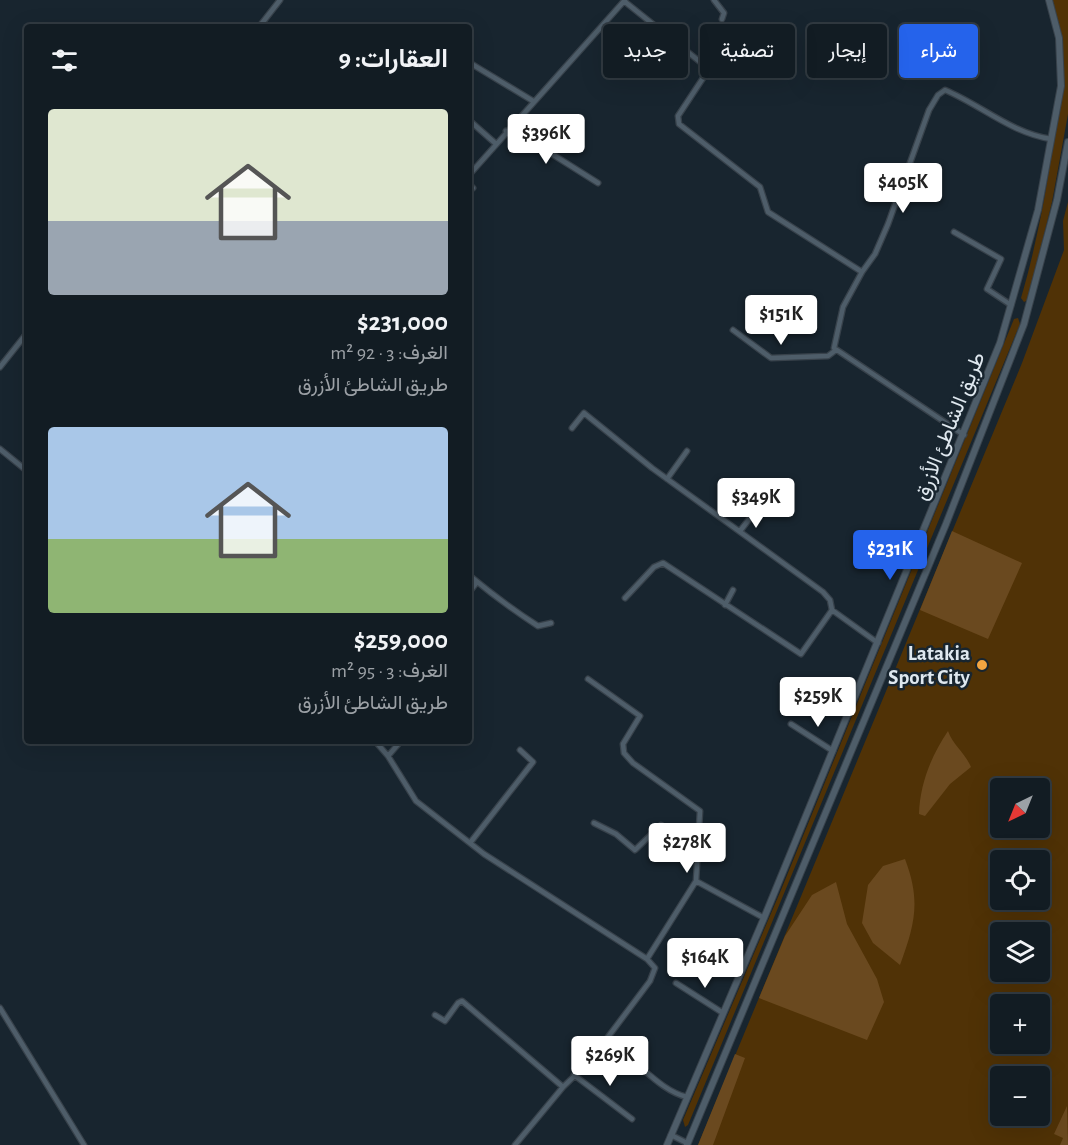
<!DOCTYPE html>
<html lang="ar">
<meta charset="utf-8">
<style>
:root{--surface:#121c23;--page:#1f2930;--text:#f1f3f6;--muted:#9ca1a6;--line:#313a41;--accent:#2563eb}
body{margin:0;font-family:"Alegreya Sans",Vazirmatn,sans-serif;background:var(--page);color:var(--text);direction:rtl;height:100vh;display:flex;flex-direction:column;font-size:22px;white-space:nowrap}
*{box-sizing:border-box;margin:0}
p{font-size:20px;color:var(--muted)}
.icon{flex:none;width:33px;height:33px;fill:none;stroke:currentColor;stroke-width:2;stroke-linecap:round;stroke-linejoin:round}
.map{position:relative;flex:1;overflow:hidden;direction:ltr}
.details{position:absolute;left:24px;top:24px;width:448px;height:720px;display:flex;flex-direction:column;background:var(--surface);border-radius:6px;box-shadow:0 6px 24px #0002,0 0 0 2px var(--line);direction:rtl}
.details>*{flex:none}
.banner{position:absolute;left:490px;top:24px;width:488px;height:54px;direction:rtl;display:flex;gap:12px}
.needle{width:39px;rotate:223deg}
.tools{position:absolute;left:990px;top:778px;display:grid;gap:12px}
.tools a{display:grid;place-items:center;width:60px;height:60px;border-radius:6px;background:var(--surface);box-shadow:0 6px 24px #0002,0 0 0 2px var(--line);font-size:30px}
.price{position:absolute;translate:-50% -51px;padding:0 14px;border-radius:6px;background:#fff;color:#222;font-size:20px;line-height:39px;filter:drop-shadow(0 2px 3px #0008)}
.price::after{content:'';position:absolute;left:50%;top:36px;width:18px;height:14px;margin-left:-9px;background:inherit;clip-path:polygon(0 0,100% 0,50% 100%)}
.price.selected{background:var(--accent);color:#fff}
ul{padding:0;list-style:none}
li{display:grid;align-content:center;gap:12px;height:318px;padding:0 24px}
li span{display:grid;place-items:center;height:186px;border-radius:6px;color:#555}
li>.icon{margin-inline-start:auto}
span .icon{width:108px;height:108px;fill:#fffc;stroke-width:1}
li b{font-size:26px}
h2{display:flex;justify-content:space-between;align-items:center;height:72px;padding:0 24px;font-size:26px}
.pill{padding:0 21px;border-radius:6px;background:var(--surface);box-shadow:0 6px 24px #0002,0 0 0 2px var(--line);font-size:21px;line-height:54px}
.pill.selected{background:var(--accent);color:#fff}
.map>svg:first-child{display:block}
.green{fill:#503206;fill-rule:evenodd}
.forest{fill:#6a491f}
.lines{fill:none;stroke-linecap:round;stroke-linejoin:round}
.street-casing{stroke:#38424b;stroke-width:7}
.secondary-casing{stroke:#38424b;stroke-width:8}
.street{stroke:#4e5d69;stroke-width:4.5}
.secondary{stroke:#4e5d69;stroke-width:6}
.poi-dot{fill:#f2a541;stroke:#18252f;stroke-width:2}
.labels{text-anchor:middle;stroke-width:5;stroke-linejoin:round;paint-order:stroke}
.street-label{font-size:21px;fill:#dfe8ef;stroke:#18252f}
.poi-label{font-size:21px;font-weight:bold;fill:#dfe8ef;stroke:#18252f;text-anchor:end}
</style>
<div class="map">
<svg width="1068" height="1145" viewBox="0 0 1068 1145">
<rect width="100%" height="100%" fill="#18252f"/>
<!-- green -->
<path class="green" d="M1052,0h16v114l-16,88 -24,98 -4,2 -3,-4c25,-86 47,-211 31,-298z
M1068,202v943h-370l324,-782 42,-113 -1,-29zM1000,789h40v39h-40zM1000,861h40v39h-40zM1000,933h40v39h-40zM1000,1005h40v39h-40zM1000,1077h40v39h-40z
M1018,318l2,6 -332,801 -3,2 -2,-7 98,-230 233,-571z"/>
<!-- forest -->
<path class="forest" d="M952,531l70,32 -34,76 -68,-29z
M948,731c5,14 17,22 23,36l-21,17 -25,32 -6,-2c1,-30 12,-58 29,-83z
M905,859c16,42 10,65 -5,106l-27,-22 -11,-20 6,-38 15,-19z
M836,882l11,42 30,55 7,23 -17,38 -108,-42 26,-62 27,-41z
M735,1054l10,4 -32,87h-15z
M1067,1106l1,39h-8l3,-7 -9,-4z"/>
<g class="lines">
<defs>
<path id="street" d="M714,0l10,13 -2,6
M624,1l85,68 -31,47 1,8 81,63 8,25 94,60 13,-18 13,-30 41,-114 9,-15 7,-5c36,15 66,43 106,49
M259,27l21,-27
M470,63l63,38
M470,121l25,22
M506,131l6,5 5,-4 81,51
M470,174l155,-174
M906,178l21,11
M470,185l3,3
M954,232l47,27 -14,30 24,16
M862,272l-19,35 -9,41 130,87
M733,330l38,28 57,-2 8,-6
M0,367l27,-34
M572,428l12,-15 68,55 171,124 7,8 2,10
M0,449l27,22
M667,479l20,-28
M740,531l17,-22
M470,576c23,19 43,34 68,50l13,-3
M470,591l7,-9
M625,598l29,-31 9,-4 138,91 31,-44 46,33
M725,605l8,-15
M588,679l52,37 -17,28 1,9 9,10 67,48 -4,70
M791,724l42,27
M375,741l13,15 28,45 68,53 163,105 8,9 -5,13 -60,80 -27,26 -48,58
M388,756l13,-15
M594,823l22,11 19,16 26,-25 36,23
M470,843l63,-81 -13,-12
M647,959l49,-78 68,37
M676,983l47,30
M0,1008l84,137
M435,1015l10,6 13,-18 4,-2 101,86
M632,1060c17,14 34,32 55,37
M574,1075l58,44
M671,1135l16,8"/>
<path id="secondary" d="M667,1145l97,-227 236,-575 38,-133 23,-124 -2,-48 -10,-38
M687,1145l259,-621 78,-200 33,-124 11,-58"/>
</defs>
<!-- street casing -->
<use href="#street" class="street-casing"/>
<!-- secondary casing -->
<use href="#secondary" class="secondary-casing"/>
<!-- street -->
<use href="#street" class="street"/>
<!-- secondary -->
<use href="#secondary" class="secondary"/>
</g>
<!-- markers -->
<circle class="poi-dot" cx="982" cy="665" r="6"/>
<g class="labels">
<!-- street labels -->
<g class="street-label">
<text transform="translate(949 426) rotate(-68)" y="7">طريق الشاطئ الأزرق</text>
</g>
<!-- poi labels -->
<g class="poi-label">
<text x="970" y="660">Latakia<tspan x="970" dy="24">Sport City</tspan></text>
</g>
</g>
</svg>
<div class="tools">
<a><svg class="needle" viewBox="-14 -14 28 28"><path d="M0-13l5 13h-10z" fill="#e53935"/><path d="M0 13l5-13h-10z" fill="#9ca1a6"/></svg></a>
<a><svg class="icon" aria-label="locate" viewBox="0 0 24 24"><circle cx="12" cy="12" r="6"/><path d="M12 2v4M12 18v4M2 12h4M18 12h4"/></svg></a>
<a><svg class="icon" aria-label="layers" viewBox="0 0 24 24"><path d="M12 4l9 5-9 5-9-5zM3 14l9 5 9-5"/></svg></a>
<a>+</a>
<a>−</a>
</div>
<b class="price" style="left:546px;top:165px">$396K</b>
<b class="price" style="left:903px;top:214px">$405K</b>
<b class="price" style="left:781px;top:346px">$151K</b>
<b class="price" style="left:756px;top:529px">$349K</b>
<b class="price selected" style="left:890px;top:581px">$231K</b>
<b class="price" style="left:818px;top:728px">$259K</b>
<b class="price" style="left:687px;top:874px">$278K</b>
<b class="price" style="left:705px;top:989px">$164K</b>
<b class="price" style="left:610px;top:1087px">$269K</b>
<div class="banner">
<a class="pill selected">شراء</a>
<a class="pill">إيجار</a>
<a class="pill">تصفية</a>
<a class="pill">جديد</a>
</div>
<section class="details">
<h2>العقارات: 9<svg class="icon" aria-label="filters" viewBox="0 0 24 24"><path d="M4 7h16M4 17h16"/><circle cx="9" cy="7" r="2"/><circle cx="15" cy="17" r="2"/></svg></h2>
<ul>
<li><span style="background:linear-gradient(#dfe7d0 60%,#9aa5b1 0)"><svg class="icon" aria-label="home" viewBox="0 0 24 24"><path d="M3 11l9-7 9 7M6 9v11h12V9"/></svg></span><div><b>$231,000</b><p>الغرف: 3 · 92 m²</p><p>طريق الشاطئ الأزرق</p></div></li>
<li><span style="background:linear-gradient(#a9c7e8 60%,#8fb573 0)"><svg class="icon" aria-label="home" viewBox="0 0 24 24"><path d="M3 11l9-7 9 7M6 9v11h12V9"/></svg></span><div><b>$259,000</b><p>الغرف: 3 · 95 m²</p><p>طريق الشاطئ الأزرق</p></div></li>
</ul>
</section>
</div>
